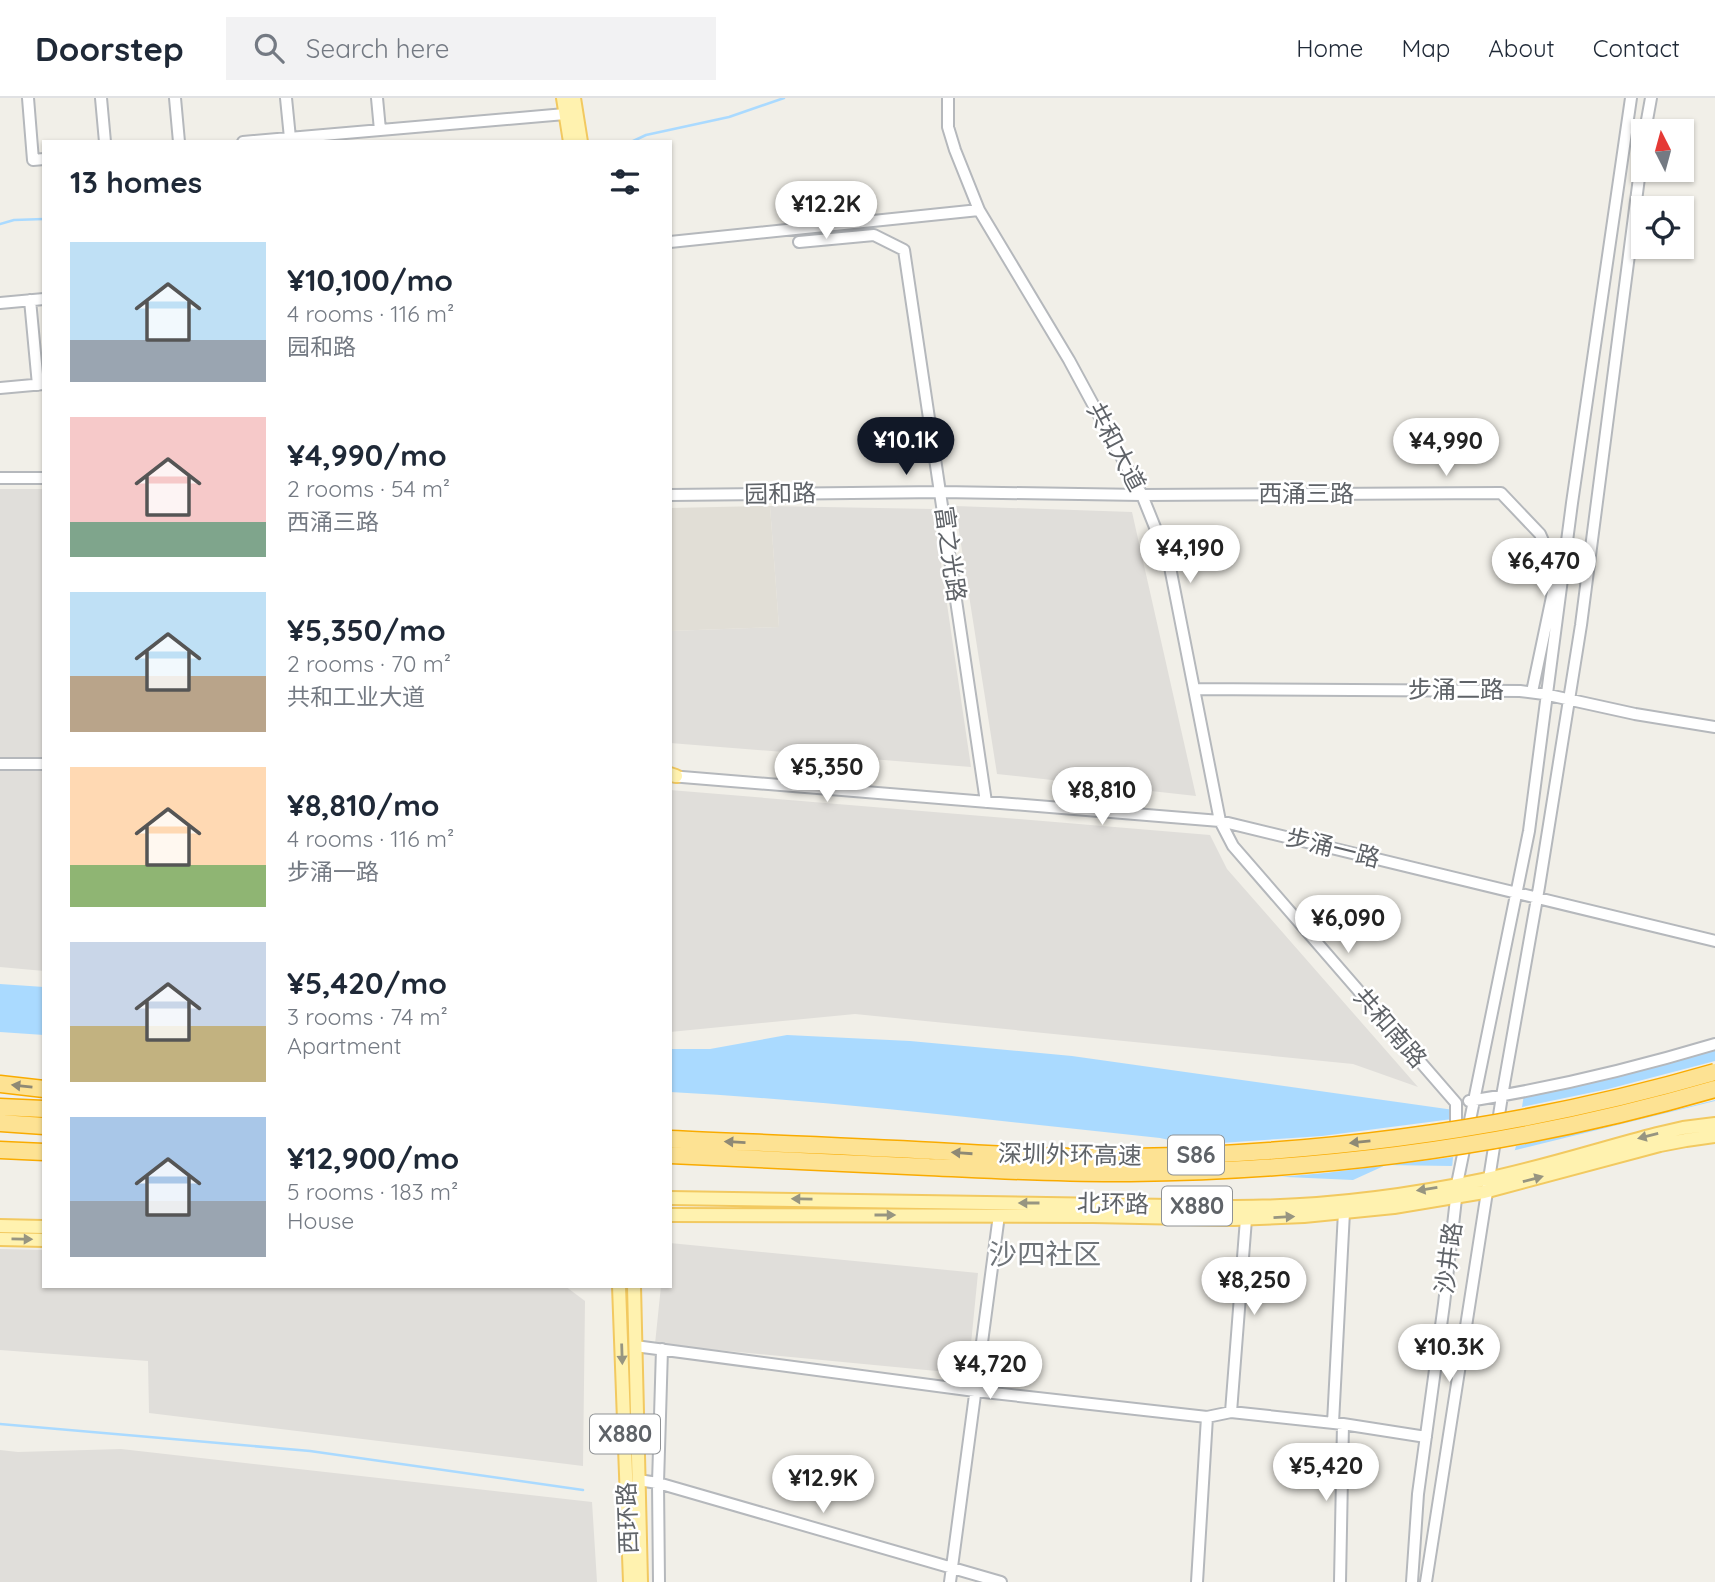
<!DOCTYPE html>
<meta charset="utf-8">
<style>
:root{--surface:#fff;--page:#f2f2f3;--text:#1f2937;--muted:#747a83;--line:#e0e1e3;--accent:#111827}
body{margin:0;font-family:Quicksand,"Noto Sans SC",sans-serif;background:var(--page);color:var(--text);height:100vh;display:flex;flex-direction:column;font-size:26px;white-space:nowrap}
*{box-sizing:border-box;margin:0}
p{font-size:23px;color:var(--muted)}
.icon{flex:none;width:38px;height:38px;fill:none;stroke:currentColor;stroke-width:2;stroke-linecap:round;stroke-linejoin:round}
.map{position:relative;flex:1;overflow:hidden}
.sheet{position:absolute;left:42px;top:42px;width:630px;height:1148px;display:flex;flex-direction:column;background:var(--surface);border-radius:0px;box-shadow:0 2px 5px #0004}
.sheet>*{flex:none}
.needle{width:46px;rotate:354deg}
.tools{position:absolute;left:1631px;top:21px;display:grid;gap:14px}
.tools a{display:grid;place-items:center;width:63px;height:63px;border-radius:0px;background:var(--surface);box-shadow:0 2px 5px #0004;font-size:35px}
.price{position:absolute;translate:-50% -60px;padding:0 16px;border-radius:24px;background:#fff;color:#222;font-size:23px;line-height:46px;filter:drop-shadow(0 2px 4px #0008)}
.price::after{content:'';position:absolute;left:50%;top:42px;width:21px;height:16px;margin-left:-10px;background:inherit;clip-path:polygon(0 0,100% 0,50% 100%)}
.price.selected{background:var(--accent);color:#fff}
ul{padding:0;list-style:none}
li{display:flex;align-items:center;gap:21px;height:175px;padding:0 28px}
li span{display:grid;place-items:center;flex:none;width:196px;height:140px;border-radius:0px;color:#555}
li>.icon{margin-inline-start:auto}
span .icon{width:84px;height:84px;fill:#fffc;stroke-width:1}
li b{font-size:30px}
h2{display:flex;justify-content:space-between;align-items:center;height:84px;padding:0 28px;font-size:30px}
header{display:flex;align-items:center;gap:42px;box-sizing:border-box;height:98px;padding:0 35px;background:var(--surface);border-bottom:2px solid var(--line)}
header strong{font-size:33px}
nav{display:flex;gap:38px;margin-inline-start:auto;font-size:24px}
.search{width:490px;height:63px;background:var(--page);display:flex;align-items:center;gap:18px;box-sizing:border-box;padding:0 24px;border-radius:0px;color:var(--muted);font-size:26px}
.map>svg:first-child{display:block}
.industrial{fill:#e0deda}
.education{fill:#e1ded6}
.water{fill:#aadaff}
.pier{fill:#f1efe8}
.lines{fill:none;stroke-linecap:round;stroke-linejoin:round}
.stream{stroke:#aadaff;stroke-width:2.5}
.minor-casing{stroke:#b5b8bc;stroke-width:14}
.major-casing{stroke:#f2c960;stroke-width:16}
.highway-casing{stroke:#f9ab00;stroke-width:19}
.minor{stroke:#fff;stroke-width:10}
.major{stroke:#fff2af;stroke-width:12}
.highway{stroke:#fde293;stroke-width:16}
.highway-bridge-casing{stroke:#f9ab00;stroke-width:19;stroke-linecap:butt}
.highway-bridge{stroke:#fde293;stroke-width:16}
.oneway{fill:#8e8975}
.oneway2{fill:#979581}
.labels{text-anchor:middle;stroke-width:5;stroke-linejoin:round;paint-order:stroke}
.shield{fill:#fff;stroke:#8f9295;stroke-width:2}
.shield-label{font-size:23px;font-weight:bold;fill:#5f6368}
.street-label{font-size:24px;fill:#5f6368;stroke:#fff}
.quarter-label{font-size:28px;fill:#70757a;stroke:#fff}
</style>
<header>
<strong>Doorstep</strong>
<div class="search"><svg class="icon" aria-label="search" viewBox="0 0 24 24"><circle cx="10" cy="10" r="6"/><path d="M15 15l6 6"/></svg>Search here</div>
<nav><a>Home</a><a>Map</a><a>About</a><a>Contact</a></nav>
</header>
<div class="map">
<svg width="1715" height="1484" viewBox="0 0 1715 1484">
<rect width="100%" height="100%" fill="#f1efe8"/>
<!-- industrial -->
<path class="industrial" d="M0,391h44v482l-44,-4z
M770,408l163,3 38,258 -301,-24v-112l109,-4z
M955,408l177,6 64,284 -199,-22z
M670,692l540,45 17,34 191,218 -65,-23 -498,-50 -185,18z
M670,1145l308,30 -10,101 -313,-30 6,-58h9z
M0,1151l44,1v36h521l20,15 -2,165 -434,-53 -1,-52 -148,-11z
M121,1351l471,53 5,80h-597v-132l18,2z"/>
<!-- education -->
<path class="education" d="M770,408l9,121 -109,4v-123z"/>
<!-- water -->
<path class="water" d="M0,886l44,3v48l-44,-3z
M787,937l123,6 162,15 389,55c85,-19 171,-37 254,-62v52l-264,65 -65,-1 -33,15 -111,-5 -59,-32 -23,-5c-163,-17 -326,-37 -490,-46v-43h40z"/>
<!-- pier -->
<path class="pier" d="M1715,963v39l-99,25 -100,21 -2,7 -62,16 1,-12 -128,16 -69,6 -15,-1 -63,-32 144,-10 138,-18 2,-11 62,-13 -2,13 86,-18z"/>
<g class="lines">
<!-- stream -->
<path class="stream" d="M631,44l15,-7 83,-18 55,-19
M0,126l14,-4 30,-1
M0,1326l310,27 273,39"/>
<defs>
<path id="minor" d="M28,0l5,62 11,-1
M101,0l4,44
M175,0l4,44
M286,0l4,40
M377,0l3,32
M948,0v29l7,23 24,60 90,150 73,135 27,67 51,259 13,25 223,257
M1645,33l6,-33
M243,44l322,-28
M670,144l309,-32
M799,144l75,-7 30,15 82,552
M30,202l8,85
M0,205l44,-4
M0,290l44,-4
M0,380h44
M670,397l271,-3 201,3 359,-2 39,41 17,39 -25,119
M1194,591l326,2 24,3 91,20 80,13
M0,666h44
M670,678l550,45 495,120
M1469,1003c83,-13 166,-33 246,-57
M1456,1005v32
M1457,1086l72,-353 43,-328 59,-405
M635,1248l340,45 232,26 24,-5 112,12 83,13
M1231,1314l15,-193
M1333,1325l11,-211
M638,1382l20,3 343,99
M659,1484l-1,-99 4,-134
M950,1484l49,-367
M1197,1484l10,-165
M1340,1484l3,-158
M1412,1484l6,-88 26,-190 13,-114
M1426,1484l76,-486 37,-209 42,-262 62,-478"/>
<path id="major" d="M563,0l7,44
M574,0l7,44
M670,676l6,2
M670,1100l564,9c83,0 167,-10 248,-27 59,-12 117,-31 175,-46l26,-6 32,-4
M670,1117l423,1 141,3 70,-3 90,-9 90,-15 176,-47 26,-5 29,-4
M0,1128l44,1
M0,1141l44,1
M619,1188l11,296
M634,1188l7,296"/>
<path id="highway" d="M0,986l44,5
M0,1009l44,2
M0,1025l44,3
M0,1052l44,2"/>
</defs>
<!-- minor casing -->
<use href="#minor" class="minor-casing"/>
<!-- major casing -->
<use href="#major" class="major-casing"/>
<!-- highway casing -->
<use href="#highway" class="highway-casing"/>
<!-- minor -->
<use href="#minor" class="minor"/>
<!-- major -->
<use href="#major" class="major"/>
<!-- highway -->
<use href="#highway" class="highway"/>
<defs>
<path id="highway-bridge" d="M670,1041c88,4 177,7 265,12 65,4 130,7 195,6 197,-3 396,-30 585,-85
M670,1057c87,4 173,8 259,12 67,3 134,7 201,6 197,-2 396,-29 585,-84"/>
</defs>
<!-- highway-bridge casing -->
<use href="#highway-bridge" class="highway-bridge-casing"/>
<!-- highway-bridge -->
<use href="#highway-bridge" class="highway-bridge"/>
</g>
<!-- one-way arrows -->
<defs><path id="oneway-solid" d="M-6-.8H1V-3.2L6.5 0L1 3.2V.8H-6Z" transform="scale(1.75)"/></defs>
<g class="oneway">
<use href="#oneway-solid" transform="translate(22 988) rotate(-174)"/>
<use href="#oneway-solid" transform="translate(735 1044) rotate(-177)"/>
<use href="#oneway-solid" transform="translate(1360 1044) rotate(174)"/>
<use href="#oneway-solid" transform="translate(962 1055) rotate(-176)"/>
</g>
<g class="oneway2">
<use href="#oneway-solid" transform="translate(1648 1038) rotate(166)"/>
<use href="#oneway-solid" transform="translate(1533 1081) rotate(-15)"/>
<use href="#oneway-solid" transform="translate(1427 1091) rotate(171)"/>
<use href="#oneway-solid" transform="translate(802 1101) rotate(-179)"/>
<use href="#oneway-solid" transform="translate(1029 1105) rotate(-180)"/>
<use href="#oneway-solid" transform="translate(885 1117)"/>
<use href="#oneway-solid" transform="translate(1284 1119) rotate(-3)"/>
<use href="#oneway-solid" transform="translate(22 1141) rotate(1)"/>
<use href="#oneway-solid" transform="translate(622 1256) rotate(88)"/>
</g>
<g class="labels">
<!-- shield labels -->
<g class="shield">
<rect x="1168" y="1037.5" width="56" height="39" rx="5"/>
<rect x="1162" y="1088.5" width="70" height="39" rx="5"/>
<rect x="590" y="1316.5" width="70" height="39" rx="5"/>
</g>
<g class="shield-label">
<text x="1196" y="1065">S86</text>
<text x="1197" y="1116">X880</text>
<text x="625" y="1344">X880</text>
</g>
<!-- street labels -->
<g class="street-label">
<text transform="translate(1116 349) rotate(62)" y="8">共和大道</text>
<text transform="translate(780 396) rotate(-1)" y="8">园和路</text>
<text x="1306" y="404">西涌三路</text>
<text transform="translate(950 456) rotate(82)" y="8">富之光路</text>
<text x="1456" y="600">步涌二路</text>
<text transform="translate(1333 750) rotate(14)" y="8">步涌一路</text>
<text transform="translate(1390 930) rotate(49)" y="8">共和南路</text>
<text transform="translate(1070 1057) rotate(1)" y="8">深圳外环高速</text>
<text transform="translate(1113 1106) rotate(1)" y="8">北环路</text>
<text transform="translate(1449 1160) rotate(-83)" y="8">沙井路</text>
<text transform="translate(628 1420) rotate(-92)" y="8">西环路</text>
</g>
<!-- quarter labels -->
<g class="quarter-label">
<text x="1045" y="1166">沙四社区</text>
</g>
</g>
</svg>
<div class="tools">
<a><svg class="needle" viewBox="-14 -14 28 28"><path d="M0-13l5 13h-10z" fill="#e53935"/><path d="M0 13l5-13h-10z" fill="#747a83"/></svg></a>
<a><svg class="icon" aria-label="locate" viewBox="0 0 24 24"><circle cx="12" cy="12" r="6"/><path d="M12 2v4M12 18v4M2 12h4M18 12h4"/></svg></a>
</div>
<b class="price" style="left:826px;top:143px">¥12.2K</b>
<b class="price selected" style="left:906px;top:379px">¥10.1K</b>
<b class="price" style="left:1446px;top:380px">¥4,990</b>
<b class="price" style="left:1190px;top:487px">¥4,190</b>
<b class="price" style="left:1544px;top:500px">¥6,470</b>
<b class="price" style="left:827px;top:706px">¥5,350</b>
<b class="price" style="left:1102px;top:729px">¥8,810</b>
<b class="price" style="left:1348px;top:857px">¥6,090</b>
<b class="price" style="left:1254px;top:1219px">¥8,250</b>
<b class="price" style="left:1449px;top:1286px">¥10.3K</b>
<b class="price" style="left:990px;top:1303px">¥4,720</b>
<b class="price" style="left:1326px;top:1405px">¥5,420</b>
<b class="price" style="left:823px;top:1417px">¥12.9K</b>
<section class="sheet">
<h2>13 homes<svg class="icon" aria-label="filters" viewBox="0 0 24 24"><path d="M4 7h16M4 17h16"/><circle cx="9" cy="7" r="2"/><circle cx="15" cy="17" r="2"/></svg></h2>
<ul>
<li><span style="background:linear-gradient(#bfe0f5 70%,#9aa5b1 0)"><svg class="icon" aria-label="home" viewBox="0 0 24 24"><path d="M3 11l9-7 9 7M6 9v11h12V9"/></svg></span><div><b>¥10,100/mo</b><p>4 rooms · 116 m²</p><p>园和路</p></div></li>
<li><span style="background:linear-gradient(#f6c9c9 75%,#7fa58c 0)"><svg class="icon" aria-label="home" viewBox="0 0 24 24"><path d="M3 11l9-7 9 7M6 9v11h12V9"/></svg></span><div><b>¥4,990/mo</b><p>2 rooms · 54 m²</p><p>西涌三路</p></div></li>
<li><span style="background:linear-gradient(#bfe0f5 60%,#b9a48a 0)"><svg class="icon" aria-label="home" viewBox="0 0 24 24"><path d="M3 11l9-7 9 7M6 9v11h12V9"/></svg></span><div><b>¥5,350/mo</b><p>2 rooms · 70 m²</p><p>共和工业大道</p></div></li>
<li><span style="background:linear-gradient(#ffd9b3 70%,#8fb573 0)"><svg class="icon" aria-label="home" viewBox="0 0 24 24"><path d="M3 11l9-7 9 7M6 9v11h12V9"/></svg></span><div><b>¥8,810/mo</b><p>4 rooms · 116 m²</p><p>步涌一路</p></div></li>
<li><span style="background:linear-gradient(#c9d6e8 60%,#c2b280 0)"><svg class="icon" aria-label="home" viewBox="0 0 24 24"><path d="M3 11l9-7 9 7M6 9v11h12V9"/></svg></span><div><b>¥5,420/mo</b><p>3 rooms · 74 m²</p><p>Apartment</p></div></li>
<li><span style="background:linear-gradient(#a9c7e8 60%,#9aa5b1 0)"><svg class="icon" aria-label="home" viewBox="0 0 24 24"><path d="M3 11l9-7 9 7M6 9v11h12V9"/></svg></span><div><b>¥12,900/mo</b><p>5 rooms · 183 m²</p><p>House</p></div></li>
</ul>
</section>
</div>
